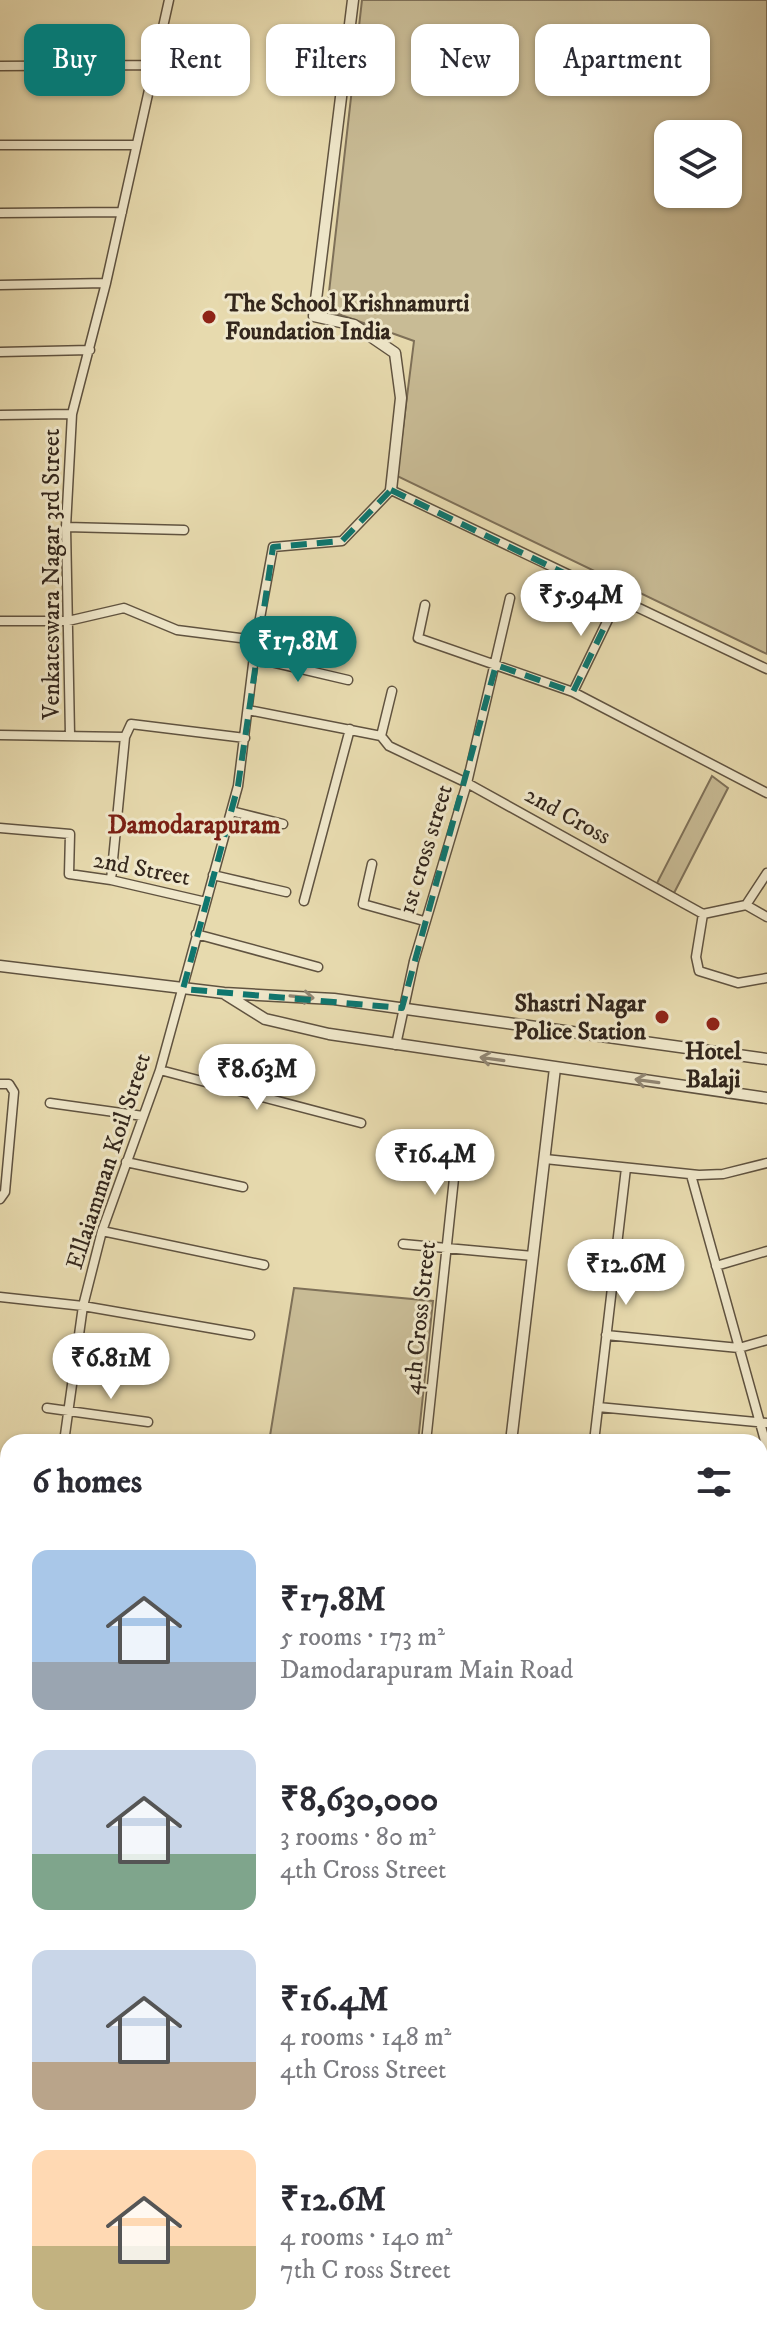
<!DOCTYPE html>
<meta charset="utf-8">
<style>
:root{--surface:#fff;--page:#f2f2f3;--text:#2b2b33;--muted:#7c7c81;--accent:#0f766e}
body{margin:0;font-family:"IM FELL DW Pica",serif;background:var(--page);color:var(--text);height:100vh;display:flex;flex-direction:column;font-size:30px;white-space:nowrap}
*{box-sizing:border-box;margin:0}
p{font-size:26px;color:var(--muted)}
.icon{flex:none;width:44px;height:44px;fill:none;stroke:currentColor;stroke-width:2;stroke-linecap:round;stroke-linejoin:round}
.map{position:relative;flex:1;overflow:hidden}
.drawer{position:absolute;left:0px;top:1434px;width:768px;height:914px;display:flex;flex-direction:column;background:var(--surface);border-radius:24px 24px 0 0;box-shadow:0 2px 6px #0004}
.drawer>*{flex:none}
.top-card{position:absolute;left:24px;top:24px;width:720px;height:72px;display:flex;gap:16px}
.tools{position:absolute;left:654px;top:120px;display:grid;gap:16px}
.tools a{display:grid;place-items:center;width:88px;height:88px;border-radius:16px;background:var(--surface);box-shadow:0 2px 6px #0004;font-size:40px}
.price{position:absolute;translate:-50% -68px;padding:0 18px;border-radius:28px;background:#fff;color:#222;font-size:26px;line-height:52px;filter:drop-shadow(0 2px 4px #0008)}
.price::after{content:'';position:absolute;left:50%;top:48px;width:24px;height:18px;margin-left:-12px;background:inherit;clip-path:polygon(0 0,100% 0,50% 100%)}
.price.on{background:var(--accent);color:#fff}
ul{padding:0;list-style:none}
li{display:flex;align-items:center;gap:24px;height:200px;padding:0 32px}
li span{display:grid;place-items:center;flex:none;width:224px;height:160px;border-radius:16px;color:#555}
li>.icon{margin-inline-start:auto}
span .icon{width:96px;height:96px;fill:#fffc;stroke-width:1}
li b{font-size:34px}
h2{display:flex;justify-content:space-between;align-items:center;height:96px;padding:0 32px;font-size:34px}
.tag{padding:0 28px;border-radius:16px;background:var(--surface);box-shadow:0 2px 6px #0004;font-size:28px;line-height:72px}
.tag.on{background:var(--accent);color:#fff}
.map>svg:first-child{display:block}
.green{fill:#c8bb95;stroke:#7e7058;stroke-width:2;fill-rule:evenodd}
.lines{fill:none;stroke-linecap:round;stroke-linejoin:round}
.minor-casing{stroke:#605340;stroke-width:11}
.tertiary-casing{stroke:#605340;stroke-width:13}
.secondary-casing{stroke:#33261c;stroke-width:15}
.minor{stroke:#efe7ca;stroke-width:8}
.tertiary{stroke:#efe7ca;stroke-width:10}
.secondary{stroke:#efe7ca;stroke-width:12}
.oneway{stroke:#918673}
.marked{fill:none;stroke:#0f766e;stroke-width:6;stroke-dasharray:16 10;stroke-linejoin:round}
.poi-dot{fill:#8f2418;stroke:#efe7ca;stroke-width:3}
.labels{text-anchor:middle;stroke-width:6;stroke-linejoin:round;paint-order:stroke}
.poi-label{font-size:24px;font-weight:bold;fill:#33261c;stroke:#efe7ca;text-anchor:start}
.street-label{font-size:24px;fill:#33261c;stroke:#efe7ca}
.neighbourhood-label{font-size:26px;font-weight:bold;fill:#7a1f14;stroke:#efe7ca}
</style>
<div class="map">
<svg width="767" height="2347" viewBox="0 0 767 2347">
<rect width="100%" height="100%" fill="#e7daae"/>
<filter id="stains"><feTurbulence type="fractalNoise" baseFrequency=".0025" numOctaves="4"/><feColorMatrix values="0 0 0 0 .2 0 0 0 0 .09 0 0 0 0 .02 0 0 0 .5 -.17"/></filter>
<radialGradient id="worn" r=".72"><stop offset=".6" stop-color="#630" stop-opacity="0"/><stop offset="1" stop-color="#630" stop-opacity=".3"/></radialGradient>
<!-- green -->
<path class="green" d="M362,0h405v654l-370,-178 17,-135 -87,-31zM668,134h60v60h-60z
M712,776l16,12 -54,105 -17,-10z
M294,1288l139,13 -15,141h-149z"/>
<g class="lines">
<defs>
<path id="minor" d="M0,66l155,-1
M0,145h136
M0,213l122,-1
M0,285l106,-2
M0,352l90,-2
M0,415l72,-1
M66,527l118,3
M425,605l-7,33 155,54 194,101
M0,621h68l56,-13 53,22 79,10
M254,658l94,22
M392,691l-11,45 8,10 78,37 236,131 43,-9 21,-32
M573,692l45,-93
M248,710l133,26
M0,735l125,2
M70,735l-4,-208 6,-113 34,-131 63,-283
M231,811l52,13
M0,828l70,6 -1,40 42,6 95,22
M372,864l-9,40 61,17
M213,875l73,17
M111,880l14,-143 6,-13 114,14
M304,901l46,-172
M746,905l21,12
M703,914l-7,43 3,14 39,12 29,-5
M196,934l122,33
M396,1045l18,-84 53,-178 43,-185
M160,1070l201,53
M0,1084h9l5,8 -9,100 -5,7
M50,1103l93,13
M545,1159l154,16 24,-1 44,-11
M126,1162l117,25
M691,1175l76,273
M102,1231l162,34
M403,1244l130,12
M716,1266l51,-15
M0,1297l83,9 167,29
M606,1335l133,13 28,-8
M598,1407l169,16
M47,1408l101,14
M64,1442l19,-136 19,-75 58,-161 78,-284 18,-146 17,-93 69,-6 49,-51 376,179
M426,1442l31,-292
M594,1442l32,-274
M0,1491l8,1
M760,1515h7
M0,1584l8,1
M760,1869l7,1
M0,1907l8,-47
M0,1917l8,1
M760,1939h7
M0,1977l8,2
M760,2022l7,1
M0,2038l8,3
M760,2111l7,1
M0,2123l8,6
M0,2173l8,-26
M760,2209h7
M0,2302l8,2
M760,2339l7,1
M106,2347l2,-7
M184,2347l1,-7
M688,2347l1,-7"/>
<path id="tertiary" d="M353,0l-39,316 40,9 41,28 6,45 -10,92
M0,966l224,27 110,6 433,60
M225,994l40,25 64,15 438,64
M511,1442l44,-374"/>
<path id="secondary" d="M0,1707l8,1
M760,1795l7,1"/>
</defs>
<!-- minor casing -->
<use href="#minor" class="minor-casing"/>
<!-- tertiary casing -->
<use href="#tertiary" class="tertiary-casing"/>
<!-- secondary casing -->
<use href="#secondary" class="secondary-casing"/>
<!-- minor -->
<use href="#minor" class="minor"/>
<!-- tertiary -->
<use href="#tertiary" class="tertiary"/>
<!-- secondary -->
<use href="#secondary" class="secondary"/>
</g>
<!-- one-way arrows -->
<defs><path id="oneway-shaft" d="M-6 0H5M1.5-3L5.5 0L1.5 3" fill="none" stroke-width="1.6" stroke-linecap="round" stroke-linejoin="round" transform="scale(2)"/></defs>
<g class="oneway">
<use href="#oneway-shaft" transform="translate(302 997) rotate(5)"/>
<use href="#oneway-shaft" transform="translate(492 1059) rotate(-172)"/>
<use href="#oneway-shaft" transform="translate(647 1081) rotate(-172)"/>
</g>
<!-- marked area -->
<path class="marked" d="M391,490l227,109 -45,93 -77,-27 -94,343 -219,-19 55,-203 35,-239 69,-6z"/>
<!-- markers -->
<g class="poi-dot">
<circle cx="209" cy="317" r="8"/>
<circle cx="662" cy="1017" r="8"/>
<circle cx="713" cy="1024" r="8"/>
</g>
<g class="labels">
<!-- poi labels -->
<g class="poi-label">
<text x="225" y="311">The School Krishnamurti<tspan x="225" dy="28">Foundation India</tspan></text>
<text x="646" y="1011" text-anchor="end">Shastri Nagar<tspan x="646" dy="28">Police Station</tspan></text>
<text x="713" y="1059" text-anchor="middle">Hotel<tspan x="713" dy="28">Balaji</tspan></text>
</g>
<!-- street labels -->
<g class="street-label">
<text transform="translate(51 574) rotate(-90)" y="8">Venkateswara Nagar 3rd Street</text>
<text transform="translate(568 815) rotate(29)" y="8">2nd Cross</text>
<text transform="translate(425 849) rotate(-73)" y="8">1st cross street</text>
<text transform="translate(142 868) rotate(11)" y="8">2nd Street</text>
<text transform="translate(108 1161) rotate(-72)" y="8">Ellaiamman Koil Street</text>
<text transform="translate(419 1318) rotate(-84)" y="8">4th Cross Street</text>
</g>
<!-- neighbourhood labels -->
<g class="neighbourhood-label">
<text x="194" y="833">Damodarapuram</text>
</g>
</g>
<rect width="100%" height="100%" filter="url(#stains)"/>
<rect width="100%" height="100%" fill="url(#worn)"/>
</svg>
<div class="tools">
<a><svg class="icon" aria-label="layers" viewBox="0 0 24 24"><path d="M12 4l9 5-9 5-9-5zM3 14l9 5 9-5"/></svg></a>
</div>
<b class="price" style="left:581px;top:638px">₹5.94M</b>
<b class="price on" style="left:298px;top:684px">₹17.8M</b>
<b class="price" style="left:257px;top:1112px">₹8.63M</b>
<b class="price" style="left:435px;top:1197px">₹16.4M</b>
<b class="price" style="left:626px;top:1307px">₹12.6M</b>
<b class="price" style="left:111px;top:1401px">₹6.81M</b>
<div class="top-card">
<a class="tag on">Buy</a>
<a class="tag">Rent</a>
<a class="tag">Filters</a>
<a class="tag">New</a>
<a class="tag">Apartment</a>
</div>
<section class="drawer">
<h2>6 homes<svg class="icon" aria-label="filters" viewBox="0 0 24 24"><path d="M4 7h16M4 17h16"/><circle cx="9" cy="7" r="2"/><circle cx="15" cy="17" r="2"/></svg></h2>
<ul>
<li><span style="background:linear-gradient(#a9c7e8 70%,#9aa5b1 0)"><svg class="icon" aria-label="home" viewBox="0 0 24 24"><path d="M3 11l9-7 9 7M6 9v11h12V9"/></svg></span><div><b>₹17.8M</b><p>5 rooms · 173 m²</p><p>Damodarapuram Main Road</p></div></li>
<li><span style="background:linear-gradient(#c9d6e8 65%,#7fa58c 0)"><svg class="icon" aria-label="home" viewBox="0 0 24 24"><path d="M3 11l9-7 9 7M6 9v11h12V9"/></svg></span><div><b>₹8,630,000</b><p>3 rooms · 80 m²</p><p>4th Cross Street</p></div></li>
<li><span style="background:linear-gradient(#c9d6e8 70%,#b9a48a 0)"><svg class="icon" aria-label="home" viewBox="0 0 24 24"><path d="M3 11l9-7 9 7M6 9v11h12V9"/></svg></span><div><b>₹16.4M</b><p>4 rooms · 148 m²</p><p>4th Cross Street</p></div></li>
<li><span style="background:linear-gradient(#ffd9b3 60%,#c2b280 0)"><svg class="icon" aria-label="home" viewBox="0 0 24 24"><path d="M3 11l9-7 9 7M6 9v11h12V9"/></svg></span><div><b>₹12.6M</b><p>4 rooms · 140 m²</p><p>7th C ross Street</p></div></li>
</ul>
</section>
</div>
